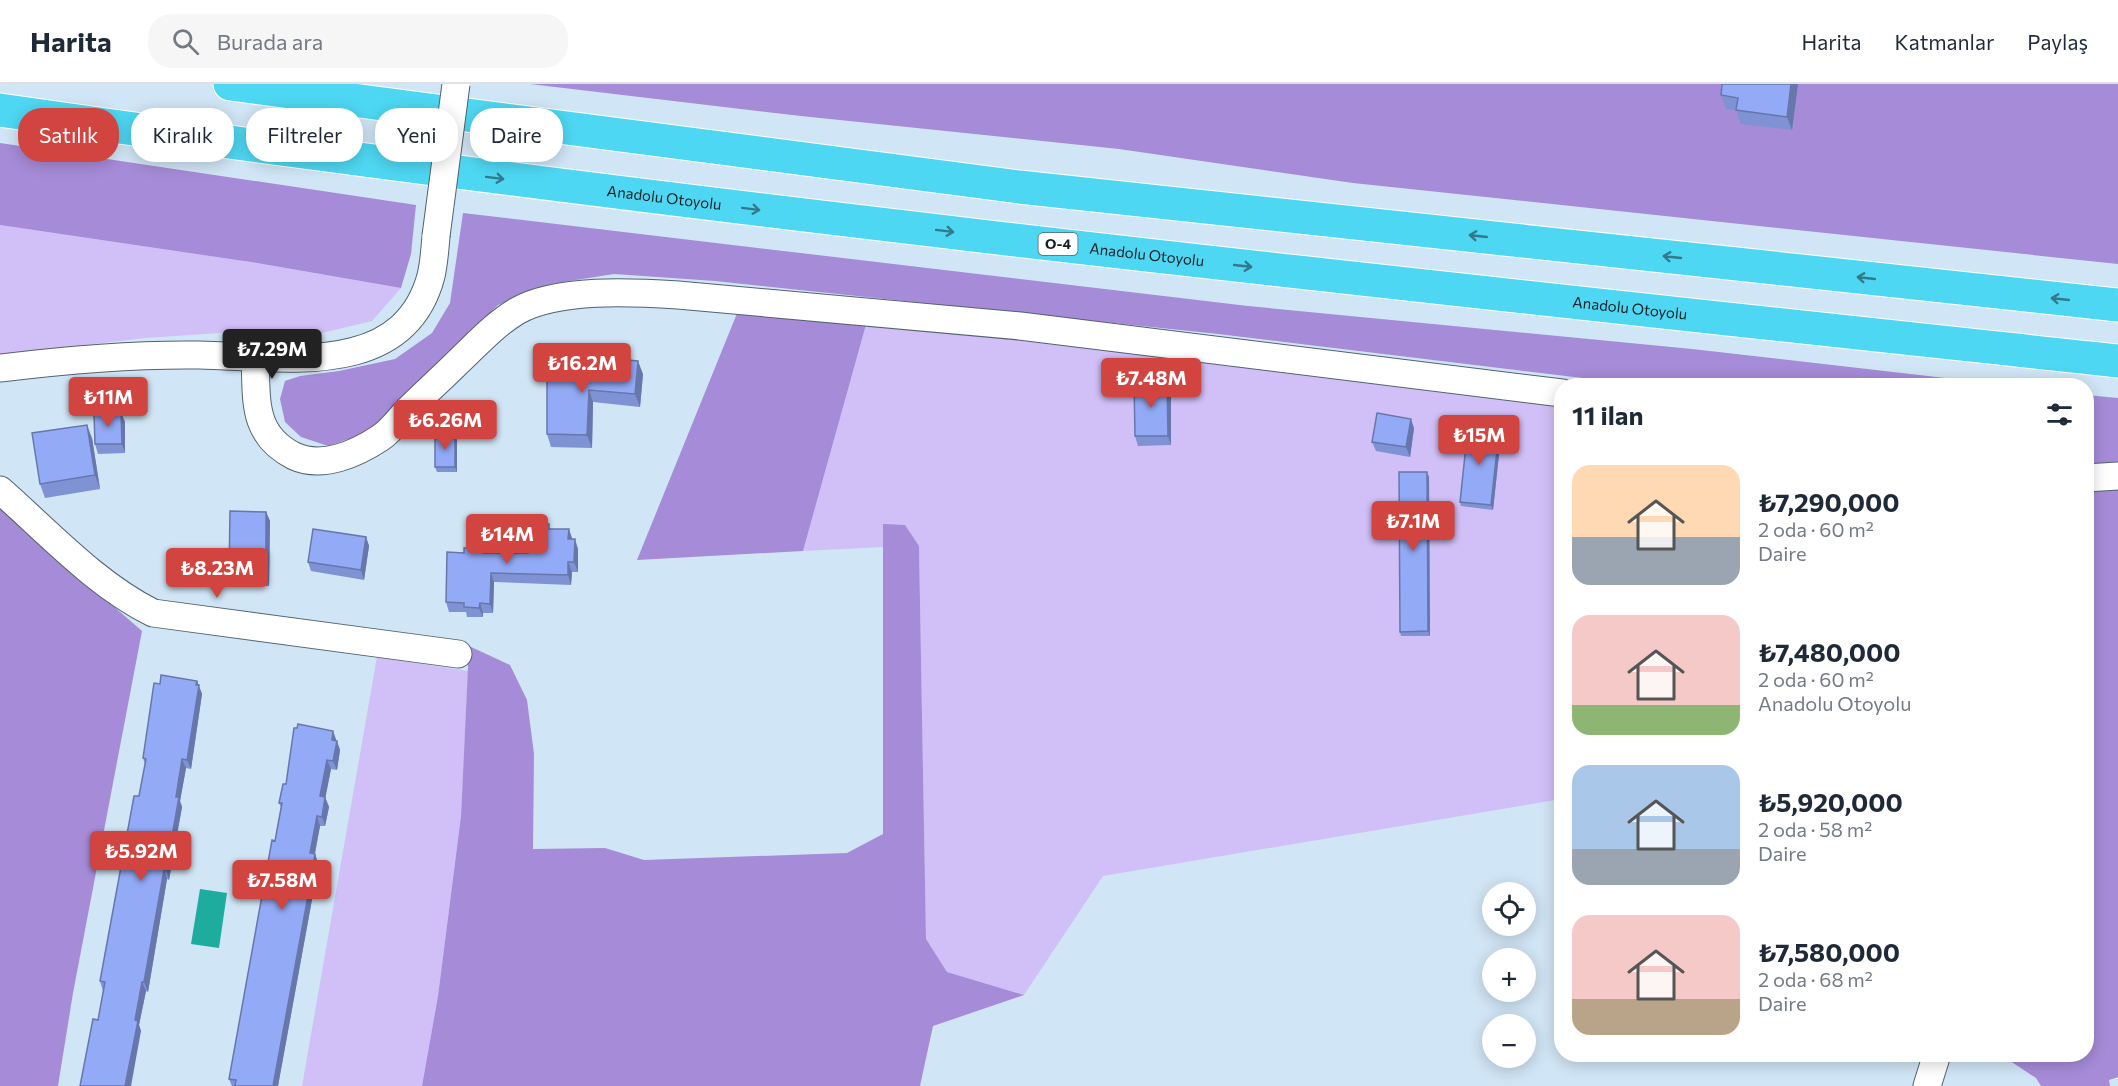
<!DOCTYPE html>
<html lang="tr">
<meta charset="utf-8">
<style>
:root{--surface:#fff;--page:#f6f6f7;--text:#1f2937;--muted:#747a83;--line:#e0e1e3;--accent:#d24440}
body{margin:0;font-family:Commissioner,sans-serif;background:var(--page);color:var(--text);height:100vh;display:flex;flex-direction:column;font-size:22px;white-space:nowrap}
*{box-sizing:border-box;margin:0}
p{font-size:20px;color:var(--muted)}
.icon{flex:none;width:33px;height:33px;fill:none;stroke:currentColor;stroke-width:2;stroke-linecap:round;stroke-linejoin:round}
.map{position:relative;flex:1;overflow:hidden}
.panel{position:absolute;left:1554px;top:294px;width:540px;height:684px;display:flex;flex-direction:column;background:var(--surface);border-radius:24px;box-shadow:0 3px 15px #0003}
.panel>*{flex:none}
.hud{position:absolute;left:18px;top:24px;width:570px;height:54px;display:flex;gap:12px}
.controls{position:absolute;left:1482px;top:798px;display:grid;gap:12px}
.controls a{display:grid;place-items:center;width:54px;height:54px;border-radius:50%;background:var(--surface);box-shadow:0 3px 15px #0003;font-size:30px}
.price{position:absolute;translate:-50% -51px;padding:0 14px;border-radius:6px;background:var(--accent);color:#fff;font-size:20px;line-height:39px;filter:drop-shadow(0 2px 3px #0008)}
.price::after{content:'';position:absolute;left:50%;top:36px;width:18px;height:14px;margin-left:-9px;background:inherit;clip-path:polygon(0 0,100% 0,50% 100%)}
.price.selected{background:#222;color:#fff}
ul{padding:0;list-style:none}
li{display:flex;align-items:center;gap:18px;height:150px;padding:0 18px}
li span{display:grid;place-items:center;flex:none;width:168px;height:120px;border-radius:18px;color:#555}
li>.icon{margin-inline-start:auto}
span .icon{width:72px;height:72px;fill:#fffc;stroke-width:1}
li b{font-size:26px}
h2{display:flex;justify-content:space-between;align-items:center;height:72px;padding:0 18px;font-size:26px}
.chip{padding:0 21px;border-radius:24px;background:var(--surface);box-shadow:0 3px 15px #0003;font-size:21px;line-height:54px}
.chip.selected{background:var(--accent);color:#fff}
header{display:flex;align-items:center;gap:36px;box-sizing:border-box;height:84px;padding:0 30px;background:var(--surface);border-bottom:2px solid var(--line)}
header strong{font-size:28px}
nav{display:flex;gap:33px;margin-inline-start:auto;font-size:21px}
.search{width:420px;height:54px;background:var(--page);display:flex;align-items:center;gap:15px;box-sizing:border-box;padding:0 21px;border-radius:24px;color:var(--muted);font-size:22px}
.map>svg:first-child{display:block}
.green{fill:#d1bff7}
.forest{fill:#a68bd8}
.water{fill:#1eac9e}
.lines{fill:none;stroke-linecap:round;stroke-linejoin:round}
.street-casing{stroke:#516371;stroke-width:29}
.highway-casing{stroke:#fff;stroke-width:35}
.street{stroke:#fff;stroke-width:27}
.highway{stroke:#4ed7f2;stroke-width:33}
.street-bridge-casing{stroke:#516371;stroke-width:29;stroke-linecap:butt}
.street-bridge{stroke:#fff;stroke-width:27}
.wall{fill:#7e92d4}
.shaded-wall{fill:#6777ac}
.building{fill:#93aaf6;stroke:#6777ac;stroke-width:1.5}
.oneway{stroke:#327a8b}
.labels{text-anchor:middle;stroke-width:6;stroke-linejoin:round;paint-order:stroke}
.shield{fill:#fff;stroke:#5c6266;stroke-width:1.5}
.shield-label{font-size:14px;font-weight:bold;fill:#161e24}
.street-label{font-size:15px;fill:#161e24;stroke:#fff}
</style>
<header>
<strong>Harita</strong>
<div class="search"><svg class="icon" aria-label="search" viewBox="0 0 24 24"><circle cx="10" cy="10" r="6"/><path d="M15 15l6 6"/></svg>Burada ara</div>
<nav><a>Harita</a><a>Katmanlar</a><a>Paylaş</a></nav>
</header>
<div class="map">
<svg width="2118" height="1002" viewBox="0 0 2118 1002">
<rect width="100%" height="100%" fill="#d0e5f5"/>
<!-- green -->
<path class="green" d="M0,141l257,38 144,25 -29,33 -50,12 -74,-2 -103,7 -145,17z
M867,237l694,82v396l-458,77 -79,119 -77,-23 -21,-33 -7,-393 -36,-21v22l-80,4z
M377,573l91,14 -7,145 -23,180 -16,90h-120z"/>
<!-- forest -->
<path class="forest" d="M530,0h1588v180l-765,-81 -234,-34 -318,-33z
M0,59l416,62 -5,49 -10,34 -144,-25 -257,-38z
M463,129l785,93 444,43 314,36h-365l-423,-51 -503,-53 -101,-7 -63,10 -53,21 -105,105 -30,24 -35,12 -27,-9 -16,-15 -5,-23 5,-18 15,-5 39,-5 56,-12 37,-26 18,-30z
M738,227l129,10 -64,230 -166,9z
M2086,311l32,3v64l-31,3z
M2118,404v589l-9,3 1,6h-69l-5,-8 -35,-23 85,-1 1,-563z
M0,424l142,123 -69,362 -15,93h-58z
M883,440l22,1 14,21 7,393 21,33 77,23 -91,31 -13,60h-498l16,-90 23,-180 8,-170 41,19 17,35 7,54 -1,95 72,-1 39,12 203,-7 36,-19z"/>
<!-- water -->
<path class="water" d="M200,805l27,4 -8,55 -28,-4z"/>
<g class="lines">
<defs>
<path id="street" d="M255,273c2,42 -4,77 39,99 28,13 62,-2 86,-18 11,-7 19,-19 29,-29 16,-16 33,-31 49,-47 19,-18 36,-37 59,-51 41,-23 115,-19 161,-16l342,31 542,67
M0,284c66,-8 133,-14 199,-13 80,1 204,26 232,-79 3,-13 4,-27 5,-40
M2086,394l32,-2
M0,406c49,43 95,94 153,123l305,41
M1927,1002l10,-32"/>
<g id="highway">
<path d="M230,0l789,103 1099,118"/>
<path id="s1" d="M0,26c704,101 1411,175 2118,251"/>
</g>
</defs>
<!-- street casing -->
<use href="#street" class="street-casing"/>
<!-- highway casing -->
<use href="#highway" class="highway-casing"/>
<!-- street -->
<use href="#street" class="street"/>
<!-- highway -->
<use href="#highway" class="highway"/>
<defs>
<path id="street-bridge" d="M436,152l20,-152"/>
</defs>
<!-- street-bridge casing -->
<use href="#street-bridge" class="street-bridge-casing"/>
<!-- street-bridge -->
<use href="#street-bridge" class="street-bridge"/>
</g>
<!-- wall -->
<path class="wall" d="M1798,0l-6,46 -51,-6 -5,-14 -10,-1 -5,-14z
M573,287l70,3 -3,33 -47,-5 -1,46 -41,-1 -4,-13z
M1167,298l4,9v54l-33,1 -3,-10z
M121,329l4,9v31l-27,1 -3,-10z
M1414,344l-4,29 -34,-6 -4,-9z
M1501,352l-8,74 -32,-4 -1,-4z
M92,354l8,51 -55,9 -5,-14z
M457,356v32h-20l-2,-5z
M1429,393l1,159h-29l-1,-4z
M266,428l4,9 -1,65h-37l-3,-10z
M551,445l21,9 6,11v23h-6l-1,13 -77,-3 -1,31h-10v4h-16l-1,-5h-17l-3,-10 18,-49h64z
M366,453l3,9 -5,34 -53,-9 -3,-9z
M197,597l5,13 -11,75 -5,-1 -6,33 2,6 -13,73 -2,-1 -19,113 -2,-1 -7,34 2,6 -43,-11 5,-29 -3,-10 39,-185 6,-32 -2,-6 17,-74z
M333,647l7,19 -3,20 -6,-1 -6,28 4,10 -4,19h-5l-5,28 3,9 -3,20 -37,203h-46l-3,-7 46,-238 6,-34 -2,-4 7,-19z"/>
<!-- shaded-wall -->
<path class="shaded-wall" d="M1791,0h7l-6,46 -5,-13z
M638,277l5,13 -3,33 -5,-13z
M1167,298l4,9v54l-3,-9z
M589,306l4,12 -1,46 -5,-13z
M121,329l4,9v31l-3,-9z
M1411,335l3,9 -4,29 -4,-10z
M87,341l5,13 8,51 -5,-14z
M1499,347l2,5 -8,74 -2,-5z
M455,351l2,5v32l-2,-5z
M1427,388l2,5 1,159 -2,-5z
M266,428l4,9 -1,65 -3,-9z
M569,445l3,9v10l-4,-9z
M366,453l3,9 -5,34 -3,-10z
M575,455l3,10v23l-4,-10z
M568,478l4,10 -1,13 -3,-10z
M491,489l3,9 -1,31 -3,-9z
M480,519l3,10v4l-4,-9z
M197,597l5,13 -11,75 -4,-9z
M333,647l3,9h-4z
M337,657l3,9 -3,20 -4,-9z
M182,675l4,9 -6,33 2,6 -13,73 -3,-10 10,-73z
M327,676l4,9 -7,36 -4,-9z
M325,713l4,10 -4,19 -3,-9z
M317,732l3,10 -7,36 -3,-9z
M315,770l3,9 -3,20 -37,203h-5z
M164,786l3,9 -19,113 -4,-10z
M142,898l4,9 -7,34 2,6 -10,55h-6l10,-66z"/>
<!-- building -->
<path class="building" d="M1722,0h69l-4,33 -51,-7 2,-12 -17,-3z
M616,275l22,2 -3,33 -46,-4 -2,45 -40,-1v-72l23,2v7l44,2z
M1134,298h33l1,54h-33z
M94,329h27l1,31h-27z
M1377,329l34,6 -5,28 -34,-5z
M87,341l8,50 -55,9 -8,-51z
M1468,343l31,4 -8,74 -31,-3z
M435,351h20v32h-20z
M1399,388h28l1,159 -28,1z
M230,427l36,1v65l-37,-1z
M529,440h20v5h20l-1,10h7l-1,23h-6v13l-77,-2 -1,31 -10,-1 -1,5 -15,-1v-4l-18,-1 1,-50 17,1v-5h20l-1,5h45z
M313,445l53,8 -5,33 -53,-8z
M161,591l36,6 -1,4h3l-12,75 -5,-1 -6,38h3l-13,73h-2l-20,112h-2l-7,38 3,1 -13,65h-45l13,-67 5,1 7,-38 -5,-1 34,-185h5l7,-37 -3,-1 11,-75 6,1z
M298,640l35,7 -1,9 5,1 -4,20 -6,-1 -7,36 5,1 -3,20 -5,-1 -7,37 5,1 -3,20 -39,212h-38l1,-6 -7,-1 43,-239 3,1 7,-38h-3l4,-19h3l8,-56h3z"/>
<!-- one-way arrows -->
<defs><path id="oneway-shaft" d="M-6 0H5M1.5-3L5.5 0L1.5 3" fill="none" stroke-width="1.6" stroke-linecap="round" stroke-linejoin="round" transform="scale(1.5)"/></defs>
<g class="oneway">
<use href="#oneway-shaft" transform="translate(495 94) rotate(7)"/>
<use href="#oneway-shaft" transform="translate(751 125) rotate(7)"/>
<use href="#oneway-shaft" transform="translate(945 147) rotate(7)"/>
<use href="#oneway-shaft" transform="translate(1478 152) rotate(-174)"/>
<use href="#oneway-shaft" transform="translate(1672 173) rotate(-174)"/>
<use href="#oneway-shaft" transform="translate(1243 182) rotate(6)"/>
<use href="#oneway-shaft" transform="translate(1866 194) rotate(-174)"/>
<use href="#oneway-shaft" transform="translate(2060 215) rotate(-174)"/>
</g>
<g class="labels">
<!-- shield labels -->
<rect class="shield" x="1038.5" y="149" width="39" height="22" rx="4.5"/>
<g class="shield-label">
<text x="1058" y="165">O-4</text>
</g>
<!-- street labels -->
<g class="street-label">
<text dy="5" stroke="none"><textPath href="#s1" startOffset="670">Anadolu Otoyolu</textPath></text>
<text dy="5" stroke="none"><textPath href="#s1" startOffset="1156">Anadolu Otoyolu</textPath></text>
<text dy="5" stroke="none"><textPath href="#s1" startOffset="1642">Anadolu Otoyolu</textPath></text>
</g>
</g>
</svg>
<div class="controls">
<a><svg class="icon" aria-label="locate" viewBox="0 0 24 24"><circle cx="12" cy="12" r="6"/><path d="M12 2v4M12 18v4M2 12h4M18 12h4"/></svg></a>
<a>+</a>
<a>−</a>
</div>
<b class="price selected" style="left:272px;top:296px">₺7.29M</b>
<b class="price" style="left:582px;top:310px">₺16.2M</b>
<b class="price" style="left:1151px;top:325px">₺7.48M</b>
<b class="price" style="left:108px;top:344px">₺11M</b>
<b class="price" style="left:445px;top:367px">₺6.26M</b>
<b class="price" style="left:1479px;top:382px">₺15M</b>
<b class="price" style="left:1413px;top:468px">₺7.1M</b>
<b class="price" style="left:507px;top:481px">₺14M</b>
<b class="price" style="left:217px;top:515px">₺8.23M</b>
<b class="price" style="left:141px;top:798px">₺5.92M</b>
<b class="price" style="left:282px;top:827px">₺7.58M</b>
<div class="hud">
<a class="chip selected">Satılık</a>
<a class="chip">Kiralık</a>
<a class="chip">Filtreler</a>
<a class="chip">Yeni</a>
<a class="chip">Daire</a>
</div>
<section class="panel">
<h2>11 ilan<svg class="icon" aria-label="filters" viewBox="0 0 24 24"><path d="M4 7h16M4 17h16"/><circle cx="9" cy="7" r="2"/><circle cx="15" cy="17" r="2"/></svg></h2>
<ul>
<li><span style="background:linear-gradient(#ffd9b3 60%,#9aa5b1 0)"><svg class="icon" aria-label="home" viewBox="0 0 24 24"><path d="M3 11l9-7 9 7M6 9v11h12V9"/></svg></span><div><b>₺7,290,000</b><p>2 oda · 60 m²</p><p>Daire</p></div></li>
<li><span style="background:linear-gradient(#f6c9c9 75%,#8fb573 0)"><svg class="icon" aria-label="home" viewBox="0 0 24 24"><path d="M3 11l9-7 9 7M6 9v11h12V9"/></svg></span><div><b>₺7,480,000</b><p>2 oda · 60 m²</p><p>Anadolu Otoyolu</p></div></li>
<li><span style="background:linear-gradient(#a9c7e8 70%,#9aa5b1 0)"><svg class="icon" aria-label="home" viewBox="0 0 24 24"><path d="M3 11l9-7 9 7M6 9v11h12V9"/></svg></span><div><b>₺5,920,000</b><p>2 oda · 58 m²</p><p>Daire</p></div></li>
<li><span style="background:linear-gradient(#f6c9c9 70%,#b9a48a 0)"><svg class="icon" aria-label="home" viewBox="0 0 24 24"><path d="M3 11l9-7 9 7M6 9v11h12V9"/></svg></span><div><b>₺7,580,000</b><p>2 oda · 68 m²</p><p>Daire</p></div></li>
</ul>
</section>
</div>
